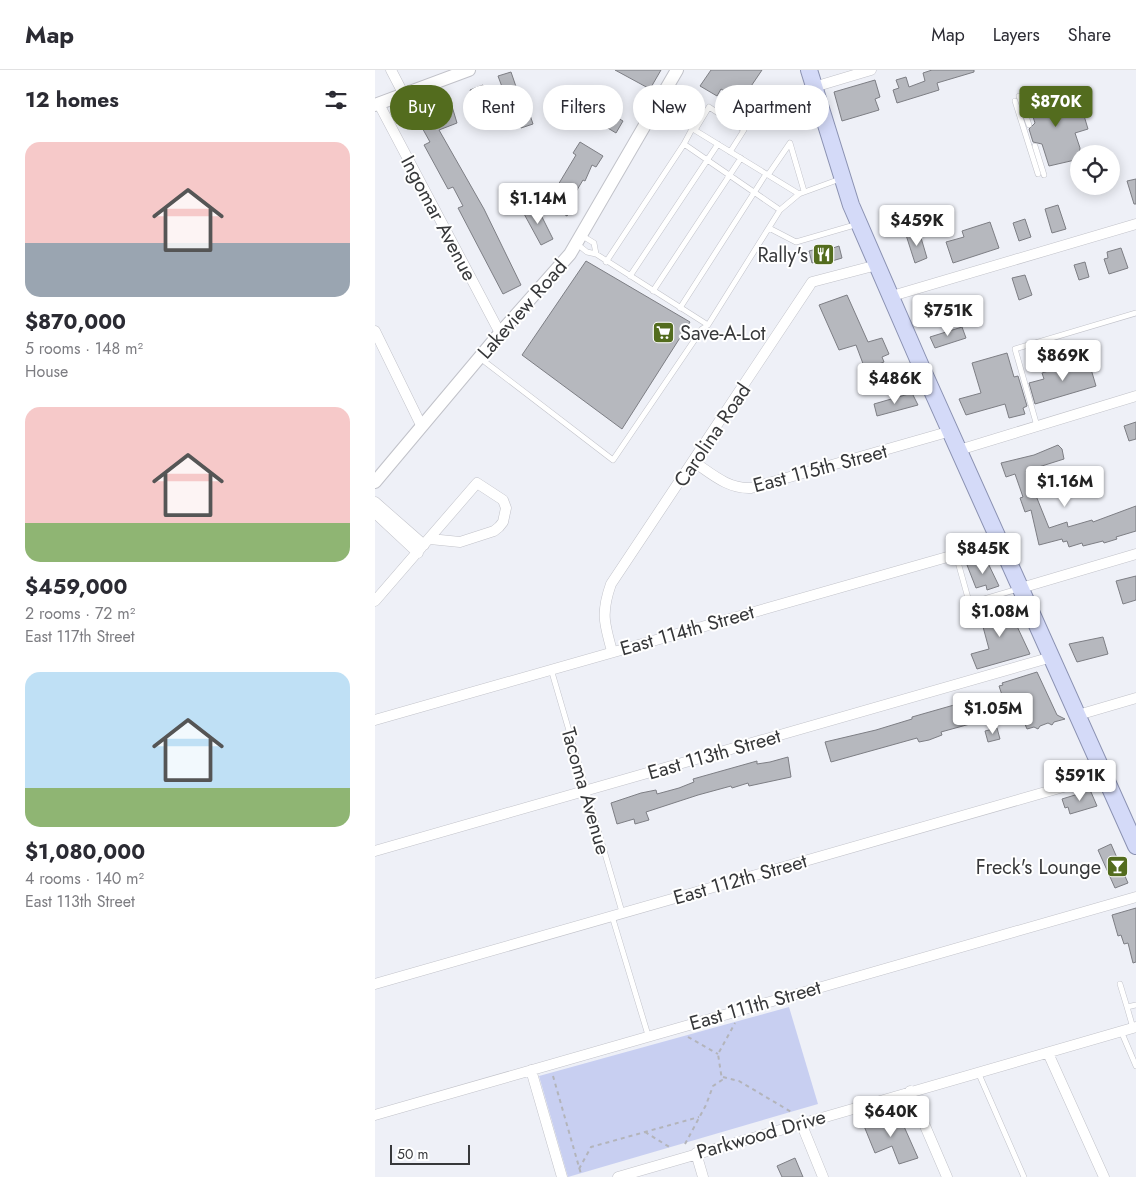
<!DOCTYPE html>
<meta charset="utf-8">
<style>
:root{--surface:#fff;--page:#f2f2f3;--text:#2b2b33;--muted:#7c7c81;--line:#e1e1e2;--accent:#536c1e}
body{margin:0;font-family:Jost,sans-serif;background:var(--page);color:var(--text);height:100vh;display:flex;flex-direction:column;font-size:19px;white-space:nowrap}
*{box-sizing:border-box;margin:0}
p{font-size:16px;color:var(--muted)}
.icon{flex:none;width:28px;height:28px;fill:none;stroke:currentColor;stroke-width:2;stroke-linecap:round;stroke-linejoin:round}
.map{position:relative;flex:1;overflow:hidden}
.panel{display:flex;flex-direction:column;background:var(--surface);width:375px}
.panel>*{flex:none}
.hud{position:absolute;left:15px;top:15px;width:475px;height:45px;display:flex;gap:10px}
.buttons{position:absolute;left:695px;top:75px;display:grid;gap:10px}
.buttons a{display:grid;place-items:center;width:50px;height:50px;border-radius:50%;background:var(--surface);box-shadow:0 2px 12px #0003;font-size:25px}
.scale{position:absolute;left:15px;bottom:12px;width:80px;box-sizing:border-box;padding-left:5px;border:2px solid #37383a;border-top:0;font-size:14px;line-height:18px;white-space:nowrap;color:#37383a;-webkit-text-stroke:4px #fff;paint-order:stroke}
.price{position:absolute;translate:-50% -42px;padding:0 11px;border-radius:5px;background:#fff;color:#222;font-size:16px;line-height:32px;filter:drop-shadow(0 1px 2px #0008)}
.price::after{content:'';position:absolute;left:50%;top:30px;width:15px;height:11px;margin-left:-8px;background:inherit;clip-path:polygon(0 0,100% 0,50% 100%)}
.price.selected{background:var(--accent);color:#fff}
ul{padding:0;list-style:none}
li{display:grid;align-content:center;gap:10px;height:265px;padding:0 25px}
li span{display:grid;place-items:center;height:155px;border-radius:15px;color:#555}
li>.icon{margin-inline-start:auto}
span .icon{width:90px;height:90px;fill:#fffc;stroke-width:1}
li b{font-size:21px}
h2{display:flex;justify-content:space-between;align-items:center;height:60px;padding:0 25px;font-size:21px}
.tag{padding:0 18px;border-radius:22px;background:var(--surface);box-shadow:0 2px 12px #0003;font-size:18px;line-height:45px}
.tag.selected{background:var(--accent);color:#fff}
header{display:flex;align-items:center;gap:30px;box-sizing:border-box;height:70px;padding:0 25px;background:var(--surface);border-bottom:1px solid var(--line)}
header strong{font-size:24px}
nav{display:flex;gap:28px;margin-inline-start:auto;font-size:18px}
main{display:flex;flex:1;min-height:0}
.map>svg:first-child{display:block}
.green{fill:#c8cff1}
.building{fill:#b6b8be;stroke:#7d7e84}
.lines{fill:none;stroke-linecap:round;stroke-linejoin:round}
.service-casing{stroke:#c1c2c9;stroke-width:6}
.minor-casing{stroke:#c1c2c9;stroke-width:11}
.tertiary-casing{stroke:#c1c2c9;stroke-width:14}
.primary-casing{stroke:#8b92b2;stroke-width:18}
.path{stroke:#b3b4ba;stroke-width:2;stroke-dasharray:4 4;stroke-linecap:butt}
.service{stroke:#fff;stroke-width:5}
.minor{stroke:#fff;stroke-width:10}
.tertiary{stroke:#fff;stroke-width:12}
.primary{stroke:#d4daf8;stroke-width:16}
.labels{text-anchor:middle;stroke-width:4;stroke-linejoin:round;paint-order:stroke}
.street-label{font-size:20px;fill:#37383a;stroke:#fff}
.poi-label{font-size:20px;fill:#37383a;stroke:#fff;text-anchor:end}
</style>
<header>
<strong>Map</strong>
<nav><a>Map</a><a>Layers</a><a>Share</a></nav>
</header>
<main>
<section class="panel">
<h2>12 homes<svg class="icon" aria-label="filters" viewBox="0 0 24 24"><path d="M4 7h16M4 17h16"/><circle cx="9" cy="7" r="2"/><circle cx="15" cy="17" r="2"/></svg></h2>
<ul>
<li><span style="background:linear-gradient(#f6c9c9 65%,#9aa5b1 0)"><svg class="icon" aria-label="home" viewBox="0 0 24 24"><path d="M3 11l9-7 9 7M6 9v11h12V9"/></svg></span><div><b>$870,000</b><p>5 rooms · 148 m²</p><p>House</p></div></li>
<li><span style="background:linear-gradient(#f6c9c9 75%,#8fb573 0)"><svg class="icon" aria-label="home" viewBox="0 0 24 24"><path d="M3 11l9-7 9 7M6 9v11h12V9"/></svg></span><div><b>$459,000</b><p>2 rooms · 72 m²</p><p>East 117th Street</p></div></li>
<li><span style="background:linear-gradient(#bfe0f5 75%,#8fb573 0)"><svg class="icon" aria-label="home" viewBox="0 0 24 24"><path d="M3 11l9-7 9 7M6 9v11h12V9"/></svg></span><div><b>$1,080,000</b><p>4 rooms · 140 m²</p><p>East 113th Street</p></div></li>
</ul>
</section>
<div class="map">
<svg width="761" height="1107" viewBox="0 0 761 1107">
<rect width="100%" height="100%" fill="#eef0f7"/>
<!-- green -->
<path class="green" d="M414,937l29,97 -250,73 -29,-101z"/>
<!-- building -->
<path class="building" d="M240,0h46l-11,19z
M336,0h51l-21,31 -20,-12 -4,7 -17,-10z
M557,0h42v2l-37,11 2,7 -42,13 -4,-13 6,-2 -3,-8 10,-3 3,10 16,-6 -2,-8z
M136,2l12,35 4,-1 6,18 -12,4 -10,-27 -3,2 -10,-27z
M500,10l5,17 -5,2 4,11 -37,11 -8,-29z
M108,15l7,19 -13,5 -7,-19z
M679,21h6l9,22 13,-4 6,20 -13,4 5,15 -1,9 -4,3 -26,6 -7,-22 -9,-2 -4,-13 6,-6 -7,-22z
M76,33l6,20 -18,7 45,79 37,76 -18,9 -45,-86 5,-2 -10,-19 -5,2 -24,-44 6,-3 -10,-18 -2,1 -5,-14 17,-6 2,5z
M225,38l23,13 -7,12 -23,-14z
M205,72l23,14 -7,11 -4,-2 -7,16 -2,-1 -12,20 4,2 -8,14 -24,-15 5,-2 -5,-4 6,-9 6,4 21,-35 -3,-2z
M761,109v25h-2l-7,-23z
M161,135l17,34 -12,6 -18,-33z
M683,135l8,24 -14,4 -7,-24z
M650,149l6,18 -12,4 -6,-18z
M615,152l9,26 -46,15 -7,-21 18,-5 -2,-6z
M544,161l8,27 -12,5 -9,-28z
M464,176l3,12 -10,3 -1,-4 -19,6 -3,-12 8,-2 1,4z
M746,178l7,20 -19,6 -5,-15 4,-1 -1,-6z
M211,191l104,61 -68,107 -100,-74z
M710,192l4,15 -10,3 -5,-15z
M650,205l7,20 -13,5 -7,-22z
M472,225l21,47 14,-4 7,16 -7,3 2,5 -19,7 -9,-24 -17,5 -20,-45z
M587,257l4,11 -31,10 -5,-11z
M632,283l7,24 4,-1 9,30 -4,2 2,6 -16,4 -4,-14 -39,11 -7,-16 22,-6 -9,-30z
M713,289l8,27 -61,18 -6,-21 15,-4 -2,-6z
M537,323l6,12 -41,11 -3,-12z
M761,352v17l-7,2 -5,-15z
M683,375l4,4 2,10 -38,12 23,57 18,-6 1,5 24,-7 1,2 43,-16v25l-20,6 1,2 -13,4 -1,-2 -20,5 -1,-3 -13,4 -2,-6 -4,1 -1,-3 -23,6 -8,-35 -6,2 -5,-14 3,-1 -8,-23 -9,3 -5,-14 33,-8z
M611,489l13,27 -12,4 -1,-5 -10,3 -9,-23z
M761,506v24l-13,4 -7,-23z
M632,535l23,49 -53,15 -6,-15 18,-5 -10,-37z
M728,567l5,17 -31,8 -8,-18z
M662,602l20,43 8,4 -11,3 -2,3 -4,-2 -8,3 -2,3 -4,-2 -7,2 -6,-14 8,-4 -4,-17 -18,5 -1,-2 -3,1 -4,-12 4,-1 -1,-2z
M607,627l6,22 -47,13 1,3 -13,5 -10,2 -2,-4 -86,24 -6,-20 51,-12 36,-11v-2z
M622,658l3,11 -12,3 -3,-11z
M413,687l3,20 -42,9 -1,-3 -16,5 -1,-2 -33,9 -52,17 3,8 -14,4 -1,-5 -17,5 -6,-21 30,-10 15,-3 1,4 22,-6 15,-6 -1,-3 64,-18v3l13,-2z
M713,721l3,1 6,14 -27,8 -2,-7 -3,1 -3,-9z
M736,774l17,39 -13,5 -17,-38z
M761,838v54l-3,1 -5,-20 -4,1 -3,-9 -3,1 -6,-21z
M523,1043l20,45 -19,6 -7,-18 -17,7 -11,-27z
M420,1088l8,19h-21l-5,-11z"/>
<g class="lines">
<defs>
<path id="service" d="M644,26l10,29
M640,31l23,73
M282,37l142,87
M317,59l-8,15 96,66
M320,60l14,-23 35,23 -14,22
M660,76l9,29
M393,105l22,-32 14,48
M394,158l27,14 62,-18
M206,165l13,8 2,11
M202,174l10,8 9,2 112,71
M231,192l78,-118
M255,206l88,-132
M278,221l88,-133
M305,238l86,-134
M105,288l133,102 89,-131 6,-4 72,-115 19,-16 41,-15
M662,356l-22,-77 121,-36
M581,485l12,43 6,4 44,-13
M176,599l71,243
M237,846l36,119
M745,914l7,23
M758,958l-6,-21 9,-2
M746,961l15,35
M603,1002l46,105"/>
<path id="minor" d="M16,0l12,23
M439,17l57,-17
M4,34l121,229
M517,226l244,-72
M0,261l46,94
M584,380l177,-54
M319,392c18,12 34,27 57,26l200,-57
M0,432l49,43
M0,443l43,40
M646,518l115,-34
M0,531l102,-118 26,17 3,8 -3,14 -4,5 -5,4 -34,11 -30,-3
M237,581c-8,-28 -11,-39 -1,-67l201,-302 65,-17
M703,645l58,-17
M0,650l625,-178
M0,781l677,-194
M0,914l730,-209
M673,983l56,124
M156,1000l31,107
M535,1021l37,86
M0,1045l761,-218
M426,1053l22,54
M321,1083l7,24
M243,1107l518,-150"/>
<path id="tertiary" d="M0,35l94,-35
M0,412l125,-149 70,-79 107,-184"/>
<path id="primary" d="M434,0l42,135 69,159 216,482"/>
</defs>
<!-- service casing -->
<use href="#service" class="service-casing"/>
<!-- minor casing -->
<use href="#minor" class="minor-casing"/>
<!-- tertiary casing -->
<use href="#tertiary" class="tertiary-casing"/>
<!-- primary casing -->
<use href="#primary" class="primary-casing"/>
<!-- path -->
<path class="path" d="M313,967l30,17
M178,1006l28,98
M348,1007l16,4 54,32
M270,1062l26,16
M310,1074l21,-39 7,-19 9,-6 -4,-26 17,-31
M204,1099l12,-22 108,-30"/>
<!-- service -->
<use href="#service" class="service"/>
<!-- minor -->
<use href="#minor" class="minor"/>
<!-- tertiary -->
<use href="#tertiary" class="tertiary"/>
<!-- primary -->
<use href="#primary" class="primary"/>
</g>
<!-- icons -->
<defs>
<symbol id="restaurant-square" viewBox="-11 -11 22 22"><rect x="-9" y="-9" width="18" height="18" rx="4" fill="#536c1e" stroke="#fff"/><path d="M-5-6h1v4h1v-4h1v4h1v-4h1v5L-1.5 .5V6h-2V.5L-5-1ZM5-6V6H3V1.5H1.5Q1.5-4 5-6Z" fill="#fff"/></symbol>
<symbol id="supermarket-square" viewBox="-11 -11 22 22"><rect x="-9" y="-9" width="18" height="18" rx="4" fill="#536c1e" stroke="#fff"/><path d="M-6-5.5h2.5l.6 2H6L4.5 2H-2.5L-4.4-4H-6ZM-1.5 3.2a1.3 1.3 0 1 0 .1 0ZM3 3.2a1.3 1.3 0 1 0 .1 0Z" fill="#fff"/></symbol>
<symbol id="bar-square" viewBox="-11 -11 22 22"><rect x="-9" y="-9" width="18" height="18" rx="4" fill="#536c1e" stroke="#fff"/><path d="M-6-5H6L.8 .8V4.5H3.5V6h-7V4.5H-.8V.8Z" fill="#fff"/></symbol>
</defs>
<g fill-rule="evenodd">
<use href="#restaurant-square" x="436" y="172" width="25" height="25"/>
<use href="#supermarket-square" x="276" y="250" width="25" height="25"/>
<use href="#bar-square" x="730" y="784" width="25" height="25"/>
</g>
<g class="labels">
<!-- street labels -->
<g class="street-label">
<text transform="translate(64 148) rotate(62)" y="7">Ingomar Avenue</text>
<text transform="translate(147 239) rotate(-49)" y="7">Lakeview Road</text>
<text transform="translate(337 365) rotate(-56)" y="7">Carolina Road</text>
<text transform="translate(445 398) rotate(-15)" y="7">East 115th Street</text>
<text transform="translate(312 560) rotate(-16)" y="7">East 114th Street</text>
<text transform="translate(339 684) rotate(-16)" y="7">East 113th Street</text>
<text transform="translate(211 721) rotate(74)" y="7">Tacoma Avenue</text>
<text transform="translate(365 809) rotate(-16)" y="7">East 112th Street</text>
<text transform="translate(380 935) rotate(-16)" y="7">East 111th Street</text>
<text transform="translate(386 1064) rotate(-16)" y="7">Parkwood Drive</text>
</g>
<!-- poi labels -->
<g class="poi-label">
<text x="433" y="192">Rally's</text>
<text x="305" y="270" text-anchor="start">Save-A-Lot</text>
<text x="726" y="804">Freck's Lounge</text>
</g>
</g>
</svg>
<div class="buttons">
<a><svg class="icon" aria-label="locate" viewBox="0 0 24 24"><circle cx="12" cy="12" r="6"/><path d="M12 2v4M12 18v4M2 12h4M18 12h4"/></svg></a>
</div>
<div class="scale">50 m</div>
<b class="price selected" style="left:681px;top:58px">$870K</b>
<b class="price" style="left:163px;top:155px">$1.14M</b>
<b class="price" style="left:542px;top:177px">$459K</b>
<b class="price" style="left:573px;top:267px">$751K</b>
<b class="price" style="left:688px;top:312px">$869K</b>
<b class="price" style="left:520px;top:335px">$486K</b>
<b class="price" style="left:690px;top:438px">$1.16M</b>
<b class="price" style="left:608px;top:505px">$845K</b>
<b class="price" style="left:625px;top:568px">$1.08M</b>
<b class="price" style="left:618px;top:665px">$1.05M</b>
<b class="price" style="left:705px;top:732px">$591K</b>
<b class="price" style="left:516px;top:1068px">$640K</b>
<div class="hud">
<a class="tag selected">Buy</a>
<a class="tag">Rent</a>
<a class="tag">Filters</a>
<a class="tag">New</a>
<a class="tag">Apartment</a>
</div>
</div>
</main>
